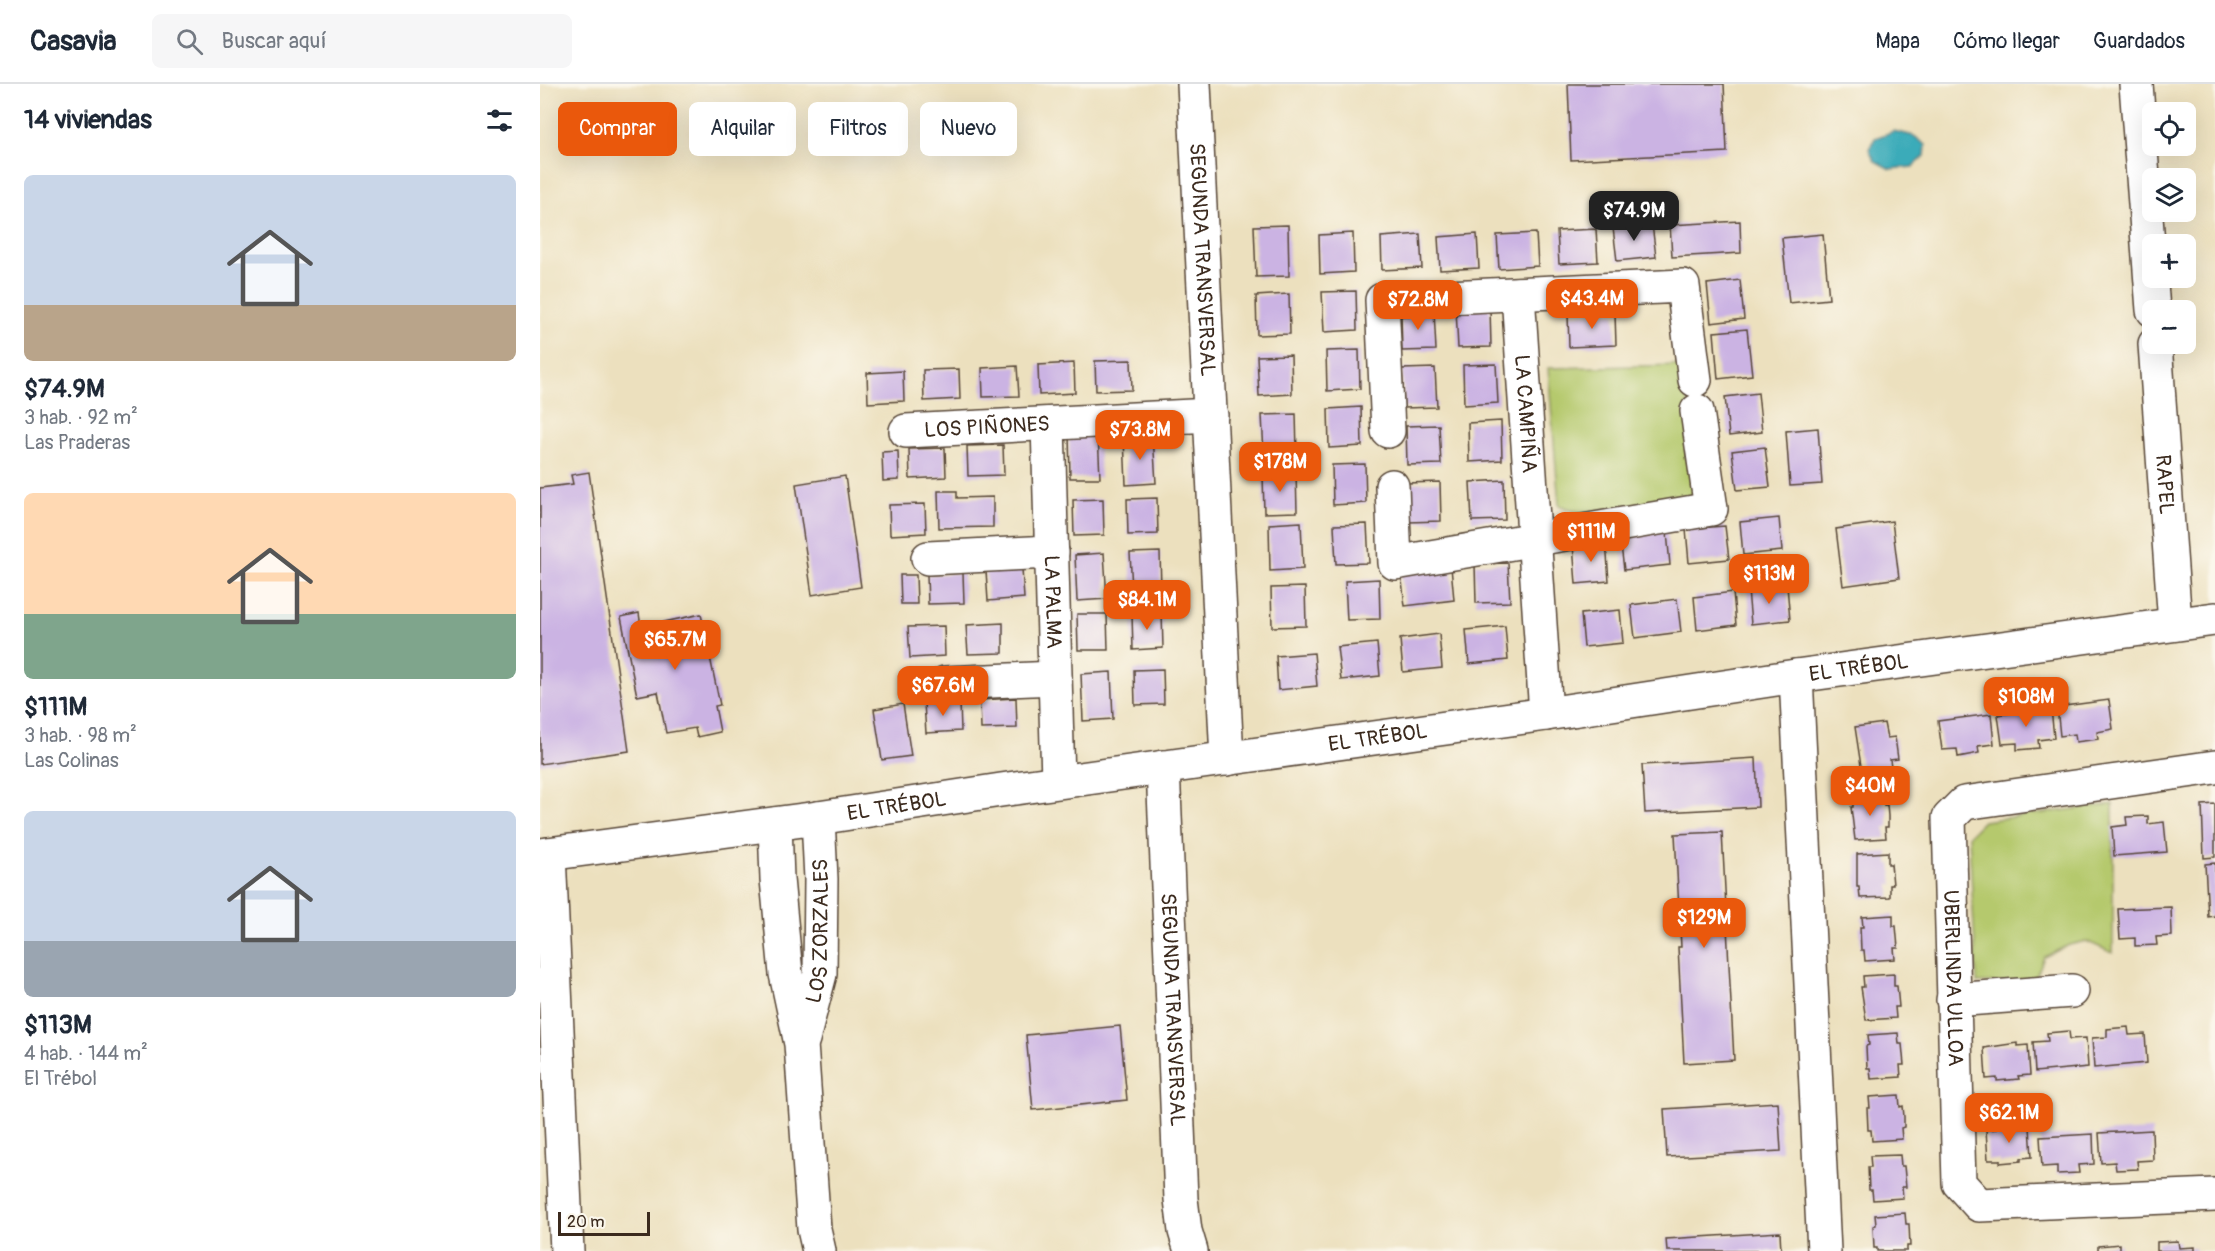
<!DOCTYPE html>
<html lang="es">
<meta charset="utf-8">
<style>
:root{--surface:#fff;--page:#f6f6f7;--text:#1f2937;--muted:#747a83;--line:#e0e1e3;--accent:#ea580c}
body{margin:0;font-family:Pangolin,sans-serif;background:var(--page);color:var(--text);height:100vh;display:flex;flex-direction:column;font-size:22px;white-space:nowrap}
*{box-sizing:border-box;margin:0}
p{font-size:20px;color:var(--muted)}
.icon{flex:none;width:33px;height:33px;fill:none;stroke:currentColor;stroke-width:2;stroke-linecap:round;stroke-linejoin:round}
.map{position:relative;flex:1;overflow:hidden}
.side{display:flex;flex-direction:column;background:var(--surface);width:540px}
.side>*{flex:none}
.hud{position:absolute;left:18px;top:18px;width:570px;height:54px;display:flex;gap:12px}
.controls{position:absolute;left:1602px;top:18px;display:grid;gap:12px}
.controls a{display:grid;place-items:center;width:54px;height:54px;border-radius:9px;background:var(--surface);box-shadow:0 6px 24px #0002;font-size:30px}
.scale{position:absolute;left:18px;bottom:15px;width:92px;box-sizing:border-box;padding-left:6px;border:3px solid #3b2a1e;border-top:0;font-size:16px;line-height:21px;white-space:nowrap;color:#3b2a1e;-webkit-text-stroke:4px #fbf7ec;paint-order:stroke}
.price{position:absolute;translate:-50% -51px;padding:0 14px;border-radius:12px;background:var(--accent);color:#fff;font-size:20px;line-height:39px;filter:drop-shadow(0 2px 3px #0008)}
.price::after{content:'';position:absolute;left:50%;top:36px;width:18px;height:14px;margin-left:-9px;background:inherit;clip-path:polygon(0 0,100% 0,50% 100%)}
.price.on{background:#222;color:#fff}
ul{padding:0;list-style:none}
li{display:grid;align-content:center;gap:12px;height:318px;padding:0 24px}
li span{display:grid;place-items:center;height:186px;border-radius:9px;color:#555}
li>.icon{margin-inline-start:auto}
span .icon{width:108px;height:108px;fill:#fffc;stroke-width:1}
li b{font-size:26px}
h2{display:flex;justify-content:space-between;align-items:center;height:72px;padding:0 24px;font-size:26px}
.tag{padding:0 21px;border-radius:9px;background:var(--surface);box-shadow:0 6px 24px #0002;font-size:21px;line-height:54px}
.tag.on{background:var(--accent);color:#fff}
header{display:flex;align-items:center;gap:36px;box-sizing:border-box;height:84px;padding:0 30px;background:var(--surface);border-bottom:2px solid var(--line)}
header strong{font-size:28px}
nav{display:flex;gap:33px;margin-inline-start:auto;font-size:21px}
.search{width:420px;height:54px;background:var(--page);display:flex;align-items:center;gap:15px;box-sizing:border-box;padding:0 21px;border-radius:9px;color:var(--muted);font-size:22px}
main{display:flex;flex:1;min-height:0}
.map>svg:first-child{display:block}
.green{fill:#b5c96d;stroke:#787a46;stroke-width:1.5}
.water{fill:#3babb9;stroke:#3b6a6c;stroke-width:1.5}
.building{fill:#cbb3e3}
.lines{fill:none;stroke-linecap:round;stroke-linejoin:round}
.minor-casing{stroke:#564536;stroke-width:36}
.major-casing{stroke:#564536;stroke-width:36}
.minor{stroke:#fff;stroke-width:33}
.major{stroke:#fff;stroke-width:33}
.labels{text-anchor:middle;stroke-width:4.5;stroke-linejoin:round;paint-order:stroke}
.street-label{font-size:21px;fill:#3b2a1e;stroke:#fbf7ec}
</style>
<header>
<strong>Casavia</strong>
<div class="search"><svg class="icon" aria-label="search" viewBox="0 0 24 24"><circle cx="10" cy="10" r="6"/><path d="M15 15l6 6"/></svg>Buscar aquí</div>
<nav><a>Mapa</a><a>Cómo llegar</a><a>Guardados</a></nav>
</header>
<main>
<section class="side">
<h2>14 viviendas<svg class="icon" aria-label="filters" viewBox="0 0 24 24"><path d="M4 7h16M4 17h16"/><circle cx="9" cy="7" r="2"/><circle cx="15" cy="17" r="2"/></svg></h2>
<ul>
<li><span style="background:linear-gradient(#c9d6e8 70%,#b9a48a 0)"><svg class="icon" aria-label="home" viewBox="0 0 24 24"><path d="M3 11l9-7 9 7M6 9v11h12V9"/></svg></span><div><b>$74.9M</b><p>3 hab. · 92 m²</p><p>Las Praderas</p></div></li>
<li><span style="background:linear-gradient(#ffd9b3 65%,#7fa58c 0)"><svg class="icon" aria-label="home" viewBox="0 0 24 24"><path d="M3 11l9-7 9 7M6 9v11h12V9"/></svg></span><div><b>$111M</b><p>3 hab. · 98 m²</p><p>Las Colinas</p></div></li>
<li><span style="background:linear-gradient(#c9d6e8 70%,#9aa5b1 0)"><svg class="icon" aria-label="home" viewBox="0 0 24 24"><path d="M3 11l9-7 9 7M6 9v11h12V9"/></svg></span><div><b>$113M</b><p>4 hab. · 144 m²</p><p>El Trébol</p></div></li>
</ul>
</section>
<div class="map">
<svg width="1675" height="1167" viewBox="0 0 1675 1167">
<rect width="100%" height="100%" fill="#fbf7ec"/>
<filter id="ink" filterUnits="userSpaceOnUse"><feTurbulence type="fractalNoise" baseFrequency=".0167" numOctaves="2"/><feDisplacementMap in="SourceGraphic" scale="12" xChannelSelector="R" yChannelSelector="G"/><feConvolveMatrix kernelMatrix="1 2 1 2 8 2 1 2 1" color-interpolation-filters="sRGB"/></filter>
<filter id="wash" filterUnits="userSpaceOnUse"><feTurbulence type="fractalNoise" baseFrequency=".008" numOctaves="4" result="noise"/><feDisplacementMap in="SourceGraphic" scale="24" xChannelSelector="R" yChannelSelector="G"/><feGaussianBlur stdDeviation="1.35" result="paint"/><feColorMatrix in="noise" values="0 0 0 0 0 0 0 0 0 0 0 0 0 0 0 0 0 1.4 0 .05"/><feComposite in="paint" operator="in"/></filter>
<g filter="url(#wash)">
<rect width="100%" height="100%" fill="#ece0be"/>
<!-- green -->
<path class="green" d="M1143,281l19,136 -119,14 -24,-10 -11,-137z
M1573,720v149l-27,-12 -17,4 -25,12 -10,25 -57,1 -8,-148 14,-14z"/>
<!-- water -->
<path class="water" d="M1354,47l20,5 12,9 -1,11 -12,11 -23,2 -15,-8 -6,-12 6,-11z"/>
<g id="blocks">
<!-- building -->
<path class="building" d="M1028,0h156l3,68 -156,8z
M1200,137l1,32 -69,4 -2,-32z
M1112,140l4,33 -39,4 -4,-33z
M748,141l1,51 -33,1 -2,-51z
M1056,145l2,33 -39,2 -2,-33z
M813,149l1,39 -34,2 -1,-39z
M996,149l2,33 -39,3 -2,-34z
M880,150l2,34 -40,2 -1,-33z
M937,150l2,34 -39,2 -2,-33z
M1283,150l6,65 -40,4 -7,-65z
M1200,196l4,39 -33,4 -4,-39z
M816,207l1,39 -33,2 -2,-40z
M749,210l1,40 -33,1 -1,-39z
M950,224l1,39 -33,1 -2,-39z
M894,227l2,39 -34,1 -1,-39z
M1075,229l1,32 -47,2 -1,-33z
M1207,245l5,46 -34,4 -4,-47z
M819,266l1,39 -33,2 -1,-40z
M751,271l1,39 -33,2 -2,-40z
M591,276l1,30 -36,1 -1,-30z
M534,279l1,30 -36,2 -1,-30z
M956,280l2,39 -34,2 -1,-40z
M477,282l2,30 -36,1 -1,-29z
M895,284l2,39 -33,1 -2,-39z
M419,285l1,30 -36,2 -1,-31z
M363,287l1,30 -36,2 -1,-30z
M1218,309l4,39 -33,4 -4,-39z
M821,323l1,39 -33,2 -1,-39z
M756,330l1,39 -33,1 -2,-39z
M961,337l1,39 -33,2 -1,-39z
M899,341l2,39 -34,1 -1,-39z
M1278,344l4,56 -32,2 -4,-55z
M558,349l2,45h-30l-1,-44z
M613,352l3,47 -30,2 -2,-47z
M463,361l1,30 -36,1 -1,-30z
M1225,363l5,40 -33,3 -5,-39z
M405,364l1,29 -36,2 -1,-30z
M358,367l1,29 -16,1 -1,-29z
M825,380l1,39 -33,2 -1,-40z
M49,388l40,279 -89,13v-276l33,-4 -2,-9z
M756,389l1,39 -33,1 -1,-39z
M305,392l16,111 -49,8 -16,-111z
M964,396l1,40 -33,1 -2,-39z
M900,398l1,39 -33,1 -2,-39z
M398,407h19v7l36,-1v30l-54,1z
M617,414l1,36 -30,1 -1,-36z
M563,415l1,36 -30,1 -1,-36z
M385,420l1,29 -36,2 -1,-30z
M1239,434l3,33 -39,4 -3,-33z
M1352,437l7,57 -56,8 -7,-57z
M761,438l2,47 -33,2 -1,-47z
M827,440l2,39 -33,1 -2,-39z
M1185,442l4,33 -40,4 -3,-34z
M1127,448l3,33 -46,5 -4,-33z
M1066,458l3,39 -33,3 -3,-39z
M620,468l1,36 -29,1 -2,-36z
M564,469l3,46 -30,2 -2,-46z
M968,479l2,39 -34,1 -1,-39z
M911,483l3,33 -49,6 -4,-34z
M482,485l2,29 -36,3 -2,-30z
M423,489l1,30 -36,1 -1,-29z
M360,491h16l1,29h-16z
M839,495l1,40 -33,1 -2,-39z
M1247,502l3,34 -39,4 -3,-34z
M765,503l1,39 -34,1 -1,-39z
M1193,508l3,33 -39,5 -3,-33z
M1137,515l4,33 -46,6 -4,-33z
M1080,526l3,33 -39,4 -3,-33z
M99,529l2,14 60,-13 19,91 -5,1 5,26 -23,5 -2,-9 -29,5 -8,-41 -21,4 -16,-79z
M622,529l1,35 -30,2 -1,-36z
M537,530h30l1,36h-30z
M463,539v30l-35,1 -2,-29z
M404,542l1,30 -35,2 -2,-31z
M965,542l3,34 -39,4 -3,-34z
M899,550l3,34 -39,4 -3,-33z
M837,559l3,33 -39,4 -4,-33z
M774,569l3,33 -39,4 -2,-34z
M623,585l1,35 -29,1 -1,-35z
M571,588l2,47 -30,2 -2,-47z
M476,614l1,30 -36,1 -1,-29z
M1569,616l4,29 -16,3 1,7 -22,3 -1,-8 -15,2 -3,-29z
M420,617l1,30 -35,2 -2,-30z
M363,620l8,52 -29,4 -8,-51z
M1511,624l3,30 -16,2 1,8 -22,2v-7l-15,1 -4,-29z
M1451,630l3,30 -16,2 1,7 -21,4 -1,-8 -15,1 -4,-29z
M1344,639l3,15 8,-1 3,22 -8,1 2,15 -29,4 -8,-52z
M1216,674l2,49 -113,6 -3,-48z
M1343,710l1,12 3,-1 1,11v11h-3l1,11 -31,2 -4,-33h2v-11z
M1675,720v53l-11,1 -2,-53z
M1608,732v8l16,-2 3,30 -53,4 -2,-29 15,-2 -1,-8z
M1182,748l12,228 -50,3 -6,-116h3l-6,-113z
M1348,768v12h3l1,10 1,11h-3v12l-30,1 -1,-11h-2v-33z
M1675,779v53l-7,1 -3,-53z
M1631,823l1,29 -16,1 1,8 -22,1v-8l-15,1 -2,-30z
M1353,831v11h3l2,22h-4l1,11 -30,2 -1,-11h-3l-1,-23h3l-1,-10z
M1354,890v12h3l2,21h-4l1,11 -30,2 -5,-33h3l-1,-11z
M580,942l7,74 -94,10 -7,-75z
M1588,943l1,8 16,-1 2,29 -53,5 -2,-30 15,-1v-8z
M1529,947l1,8 16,-1 2,29 -53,5 -2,-30 15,-1 -1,-8z
M1358,949l1,11h3l2,21h-4l1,12 -30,2 -1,-11h-3l-1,-22 3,-1 -1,-10z
M1477,959v3l11,-1 2,30 -12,1 1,3 -22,2v-3l-11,1 -2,-31z
M1359,1011l1,12 3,-1 1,11v10l-3,1 1,11 -30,2 -1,-11h-3l-1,-22h3l-1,-11z
M1238,1018l3,49 -114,6 -3,-48z
M1480,1041v3l10,-1 2,30 -11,1v3l-21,2v-3h-12l-2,-30 11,-1v-2z
M1612,1046l1,30 -16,1 1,8 -22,1 -1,-8 -14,1 -2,-30z
M1553,1050l1,30 -16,1 1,8 -22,1v-8l-15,1 -2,-30z
M1360,1071l1,11h3l2,21h-4l1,11 -30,2 -1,-10h-3l-1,-23h3l-1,-11z
M1365,1129l1,11h3l1,22h-3v5h-30v-3h-3l-1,-22 3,-1 -1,-10z
M1240,1148l1,19h-114l-1,-12z
M1638,1157l1,7 16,-1v4h-38v-9z
M1580,1160v7h-22v-5z"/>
</g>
</g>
<g filter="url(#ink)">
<use href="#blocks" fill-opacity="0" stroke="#564536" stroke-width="1.5"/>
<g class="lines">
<defs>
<g id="minor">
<path id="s1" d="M654,0l33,675"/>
<path d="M1596,0l17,226"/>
<path id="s2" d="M978,210l28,420"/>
<path id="s3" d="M1615,260l20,280"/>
<path id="s4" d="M508,340l10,357"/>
<path id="s5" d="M366,347l305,-16"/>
<path d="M848,347l-6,-131 301,-14 12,94"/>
<path d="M852,402l3,77 316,-54 -14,-98"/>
<path d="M388,474l124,-6"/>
<path d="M1256,592l28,575"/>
<path d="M405,599l110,-5"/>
<path id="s6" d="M623,683l18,432 4,32 6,20"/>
<path id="s7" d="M1675,683l-251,36 -15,15 10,365 20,22 236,-10"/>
<path d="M235,740l2,55 9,95 15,70 13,185 5,22"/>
<path d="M9,770l18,397"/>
<path d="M1413,916l119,-9"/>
<path id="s8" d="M263,955l17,-65 1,-95 -3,-61"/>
</g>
<g id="major">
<path id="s9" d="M0,771l278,-37 183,-28 545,-76 250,-38 419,-57"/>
</g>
</defs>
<!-- minor casing -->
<use href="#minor" class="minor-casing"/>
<!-- major casing -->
<use href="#major" class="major-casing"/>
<!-- minor -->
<use href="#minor" class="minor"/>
<!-- major -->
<use href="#major" class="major"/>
</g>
</g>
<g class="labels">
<!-- street labels -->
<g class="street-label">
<text dy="7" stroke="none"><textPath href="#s1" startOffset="176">SEGUNDA TRANSVERSAL</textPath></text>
<text dy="7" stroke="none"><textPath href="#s2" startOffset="120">LA CAMPIÑA</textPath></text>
<text dy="7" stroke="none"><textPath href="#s5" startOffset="81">LOS PIÑONES</textPath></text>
<text dy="7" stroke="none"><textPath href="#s3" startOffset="141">RAPEL</textPath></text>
<text dy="7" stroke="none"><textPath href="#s4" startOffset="178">LA PALMA</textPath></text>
<text dy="7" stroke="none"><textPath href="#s9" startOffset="1332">EL TRÉBOL</textPath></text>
<text dy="7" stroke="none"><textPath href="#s9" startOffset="846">EL TRÉBOL</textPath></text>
<text dy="7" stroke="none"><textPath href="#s9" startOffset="360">EL TRÉBOL</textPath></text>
<text dy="7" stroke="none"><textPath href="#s8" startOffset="110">LOS ZORZALES</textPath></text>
<text dy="7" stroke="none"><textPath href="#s7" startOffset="435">UBERLINDA ULLOA</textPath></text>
<text dy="7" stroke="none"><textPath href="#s6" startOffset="243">SEGUNDA TRANSVERSAL</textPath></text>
</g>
</g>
</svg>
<div class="controls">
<a><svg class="icon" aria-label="locate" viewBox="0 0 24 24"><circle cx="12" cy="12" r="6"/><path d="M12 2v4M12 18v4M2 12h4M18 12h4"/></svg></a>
<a><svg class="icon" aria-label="layers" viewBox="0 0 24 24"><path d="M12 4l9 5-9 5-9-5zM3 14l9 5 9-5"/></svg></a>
<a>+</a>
<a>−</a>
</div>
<div class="scale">20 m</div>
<b class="price on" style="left:1094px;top:158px">$74.9M</b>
<b class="price" style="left:1052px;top:246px">$43.4M</b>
<b class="price" style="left:878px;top:247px">$72.8M</b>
<b class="price" style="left:600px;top:377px">$73.8M</b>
<b class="price" style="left:740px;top:409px">$178M</b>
<b class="price" style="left:1051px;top:479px">$111M</b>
<b class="price" style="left:1229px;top:521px">$113M</b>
<b class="price" style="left:607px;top:547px">$84.1M</b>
<b class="price" style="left:135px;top:587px">$65.7M</b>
<b class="price" style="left:403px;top:633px">$67.6M</b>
<b class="price" style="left:1486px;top:644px">$108M</b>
<b class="price" style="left:1330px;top:733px">$40M</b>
<b class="price" style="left:1164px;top:865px">$129M</b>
<b class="price" style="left:1469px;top:1060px">$62.1M</b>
<div class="hud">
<a class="tag on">Comprar</a>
<a class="tag">Alquilar</a>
<a class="tag">Filtros</a>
<a class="tag">Nuevo</a>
</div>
</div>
</main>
